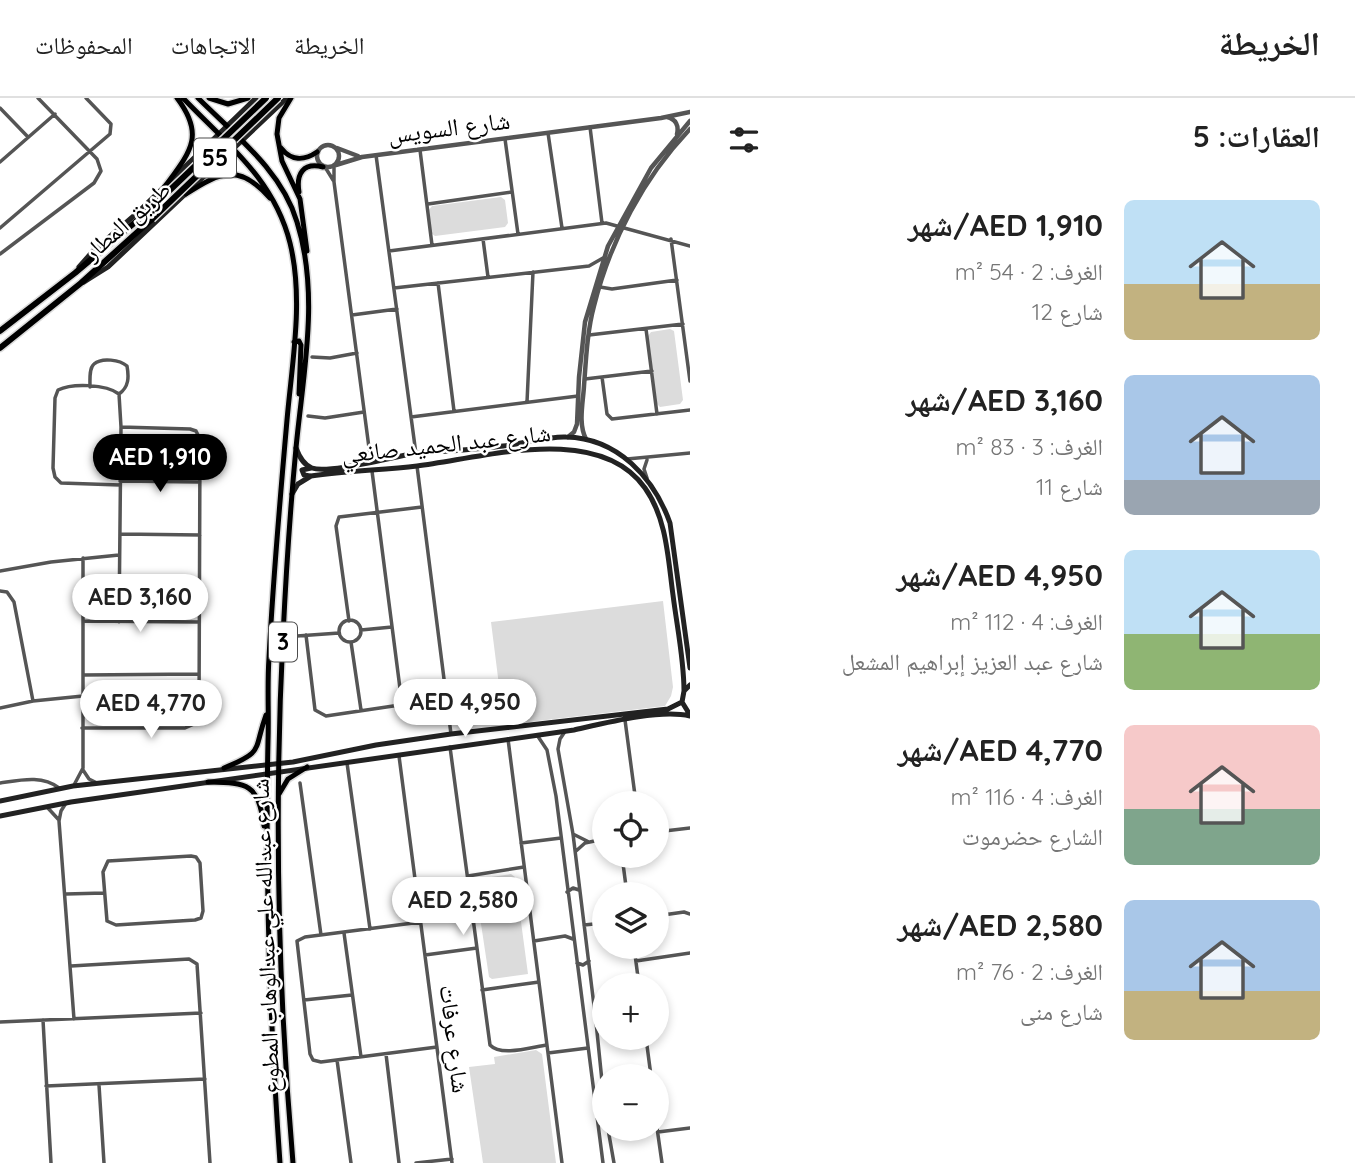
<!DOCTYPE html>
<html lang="ar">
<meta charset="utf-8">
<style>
:root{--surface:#fff;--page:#f6f6f6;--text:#222;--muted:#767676;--line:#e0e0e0;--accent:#000}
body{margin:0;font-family:Quicksand,"Noto Naskh Arabic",sans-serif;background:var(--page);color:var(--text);direction:rtl;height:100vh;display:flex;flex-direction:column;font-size:26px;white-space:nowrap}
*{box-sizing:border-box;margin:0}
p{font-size:23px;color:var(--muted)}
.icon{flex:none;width:38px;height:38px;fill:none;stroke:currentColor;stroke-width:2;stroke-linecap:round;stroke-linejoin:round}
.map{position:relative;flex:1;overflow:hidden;direction:ltr}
.panel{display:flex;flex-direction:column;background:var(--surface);width:665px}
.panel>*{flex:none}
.controls{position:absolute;left:592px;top:693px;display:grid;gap:14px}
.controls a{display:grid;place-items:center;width:77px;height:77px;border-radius:50%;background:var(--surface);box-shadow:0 4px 10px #0003;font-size:35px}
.price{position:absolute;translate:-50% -60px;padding:0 16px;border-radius:24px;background:#fff;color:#222;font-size:23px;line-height:46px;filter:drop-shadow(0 2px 4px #0008)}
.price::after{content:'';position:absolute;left:50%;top:42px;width:21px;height:16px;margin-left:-10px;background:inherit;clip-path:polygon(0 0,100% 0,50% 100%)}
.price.on{background:var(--accent);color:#fff}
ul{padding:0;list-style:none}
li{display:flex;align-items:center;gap:21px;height:175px;padding:0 35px}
li span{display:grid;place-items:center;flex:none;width:196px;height:140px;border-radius:10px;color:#555}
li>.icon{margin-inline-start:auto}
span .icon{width:84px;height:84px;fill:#fffc;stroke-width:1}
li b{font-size:30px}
h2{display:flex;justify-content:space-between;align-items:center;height:84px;padding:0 35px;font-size:30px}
header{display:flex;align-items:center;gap:42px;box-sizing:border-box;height:98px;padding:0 35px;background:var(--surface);border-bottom:2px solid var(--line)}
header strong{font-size:33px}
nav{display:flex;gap:38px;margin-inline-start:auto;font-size:24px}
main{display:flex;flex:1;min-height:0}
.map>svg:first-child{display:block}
.green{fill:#dcdcdc}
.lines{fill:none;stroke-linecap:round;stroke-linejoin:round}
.primary-casing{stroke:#dbdbdb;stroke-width:8}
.trunk-casing{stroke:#dbdbdb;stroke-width:9}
.minor{stroke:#555;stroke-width:3.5}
.tertiary{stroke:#555;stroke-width:4.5}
.secondary{stroke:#222;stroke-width:5}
.primary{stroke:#000;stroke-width:5}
.trunk{stroke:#000;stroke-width:6}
.trunk-bridge-casing{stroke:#dbdbdb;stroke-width:9;stroke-linecap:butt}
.trunk-bridge{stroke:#000;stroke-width:6}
.labels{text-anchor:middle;stroke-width:5;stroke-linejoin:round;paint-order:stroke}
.shield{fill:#fff;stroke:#4c4c4c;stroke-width:2}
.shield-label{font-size:23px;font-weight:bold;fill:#000}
.street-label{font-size:24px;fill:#000;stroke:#fff}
</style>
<header>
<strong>الخريطة</strong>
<nav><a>الخريطة</a><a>الاتجاهات</a><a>المحفوظات</a></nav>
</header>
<main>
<section class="panel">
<h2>العقارات: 5<svg class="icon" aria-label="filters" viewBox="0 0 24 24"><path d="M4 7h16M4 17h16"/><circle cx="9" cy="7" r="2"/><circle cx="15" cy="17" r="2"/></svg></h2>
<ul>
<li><span style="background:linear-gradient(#bfe0f5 60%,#c2b280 0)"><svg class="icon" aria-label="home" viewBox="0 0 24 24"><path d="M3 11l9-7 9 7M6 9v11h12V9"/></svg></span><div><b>AED 1,910/شهر</b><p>الغرف: 2 · 54 m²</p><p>شارع 12</p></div></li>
<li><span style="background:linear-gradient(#a9c7e8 75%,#9aa5b1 0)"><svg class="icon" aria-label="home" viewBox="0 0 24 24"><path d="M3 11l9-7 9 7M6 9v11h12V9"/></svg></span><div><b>AED 3,160/شهر</b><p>الغرف: 3 · 83 m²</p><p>شارع 11</p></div></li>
<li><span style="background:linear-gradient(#bfe0f5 60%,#8fb573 0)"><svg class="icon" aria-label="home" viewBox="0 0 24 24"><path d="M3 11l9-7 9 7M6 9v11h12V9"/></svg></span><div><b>AED 4,950/شهر</b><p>الغرف: 4 · 112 m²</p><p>شارع عبد العزيز إبراهيم المشعل</p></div></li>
<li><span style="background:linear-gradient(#f6c9c9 60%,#7fa58c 0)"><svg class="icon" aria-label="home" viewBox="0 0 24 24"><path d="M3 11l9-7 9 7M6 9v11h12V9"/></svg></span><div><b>AED 4,770/شهر</b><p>الغرف: 4 · 116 m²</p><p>الشارع حضرموت</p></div></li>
<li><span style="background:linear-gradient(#a9c7e8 65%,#c2b280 0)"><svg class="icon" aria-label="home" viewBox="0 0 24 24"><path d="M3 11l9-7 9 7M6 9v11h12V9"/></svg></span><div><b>AED 2,580/شهر</b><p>الغرف: 2 · 76 m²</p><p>شارع منى</p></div></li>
</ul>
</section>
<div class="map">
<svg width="690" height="1065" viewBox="0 0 690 1065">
<rect width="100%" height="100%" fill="#fff"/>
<!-- green -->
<path class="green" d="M501,99l4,3 3,23 -3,4 -70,9 -4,-3 -2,-23 3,-4z
M670,231l4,2 9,69 -3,4 -20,3 -3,-3 -9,-68 3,-4z
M663,503l10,86 -2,9 -6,10 -161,19 -13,-103z
M511,776l4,3 13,97 -36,5 -3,-2 -14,-93 3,-5z
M536,952l6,4 14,109h-73l-14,-96 26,-3 -1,-7z"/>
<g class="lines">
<defs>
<path id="primary" d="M183,0c44,46 91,81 107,145 14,57 2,119 -3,177 -7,79 -14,159 -18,238 -2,28 0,56 -1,83 -3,141 2,282 12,422
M198,0c37,37 84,73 99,124 23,73 6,152 -1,226 -6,63 -10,126 -13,188 -9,176 -5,352 10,527
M209,0l19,6 20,-6
M291,0l-12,20 -2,16 5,27 18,38 7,52
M281,50c10,13 23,13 36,4
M166,87c25,-34 39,-50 11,-87
M299,94c-3,-18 4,-30 24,-25
M186,96c35,-23 54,-30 84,4
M294,244l5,-1 2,4 -2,49
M224,670c41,-17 29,-17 42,-53
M208,684c40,1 50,1 56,44
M279,696l9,-15 19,-12"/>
<path id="trunk" d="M0,233l75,-58 71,-60
M0,250l81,-65 71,-64"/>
</defs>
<!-- primary casing -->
<use href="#primary" class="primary-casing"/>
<!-- trunk casing -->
<use href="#trunk" class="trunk-casing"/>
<!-- minor -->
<path class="minor" d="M0,10l28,29
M590,29l12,96
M548,35l14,95
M505,41l13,95
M420,52l12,95
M376,57l40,299
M0,64l55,-48
M334,68v16l37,281
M325,69l8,13
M428,106l84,-12
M0,130l110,-94 1,-10 -25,-26
M483,141l5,38
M671,141l19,142
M389,153l217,-28 84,23
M0,156l94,-71 7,-12 -4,-12 -59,-61
M438,185l16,128
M600,189l12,2 65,-9
M394,190l195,-22 14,-8
M352,217l45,-6
M646,231l11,85
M589,237l94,-11
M312,259l18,1 27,-5
M602,279l5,37 5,5 78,-9
M585,281l67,-8
M90,289c0,-7 -1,-19 4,-23 8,-7 26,-4 33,2 2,11 2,21 -8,28
M119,296c-13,-10 -47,-11 -61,-4l-3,8 -2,70 2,9 6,6 59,2
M527,304l6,-130
M308,318l17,2 39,-6
M411,319l167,-21
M627,361l63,-6
M647,362l-3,9 3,9
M417,368l34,268
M372,373l30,233
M120,383l80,1
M120,436l80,1
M0,473l51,-9 68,-7
M0,493l7,1 7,10 19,99
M339 533a11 11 0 1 1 22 0a11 11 0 1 1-22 0Z
M83,523l116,1
M349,523l-13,-95 3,-9 83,-10
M119,524l2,-195 -2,-33
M361,532l31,-3
M306,537l9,75 11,6 121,-18
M283,539l56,-4
M351,544l10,68
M83,577l116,-1
M0,610l33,-7 50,-5
M625,622l11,83
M82,630h103l9,-4 5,-7 1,-278 -4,-8 -6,-2 -69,-2
M564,635l-4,6 -2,10 15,85 23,188 8,79
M537,637l10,15 9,46 47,367
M508,641l54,424
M450,649l40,298c11,12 42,2 57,0
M399,658l53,407
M347,665l23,166
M83,672l6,9 6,3
M0,685c21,-3 42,-8 59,5
M300,685l21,152
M74,687l9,-17v-210
M66,705l-5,8 -2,10 15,198
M47,709l11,12
M656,734l34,-4
M573,736l14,7
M521,745l40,-5
M576,753l9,-8 19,-4
M191,758l5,1 4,6 3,48 -2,7 -6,2 -79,5 -9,-4 -4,-49 5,-11z
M622,758l5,38
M468,778l56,-9
M567,794l6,-4 6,2
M66,796l38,-1
M656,818l28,-4 6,2
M421,824l-116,15 -8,4 13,113 3,6 8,2 116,-15
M584,827l20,-2
M344,835l17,124
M534,843l31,-5 8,3
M634,849l5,38
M425,857l52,-7
M636,863l54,-8
M577,865l6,2 6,-4
M71,868l118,-7 8,5 13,199
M482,892l57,-8
M304,902l48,-5
M594,904l10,-1
M43,922l8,143
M0,924l201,-9
M646,940l5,38
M548,955l40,-5
M386,956l13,109
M337,962l14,103
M99,987l5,78
M46,988l159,-7
M656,1023l6,42
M608,1031l6,34
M658,1034l32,-4
M416,1065l36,-4"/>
<!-- tertiary -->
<path class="tertiary" d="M667,19c9,2 12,9 10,17
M317 58a11 11 0 1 1 22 0a11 11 0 1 1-22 0Z
M337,50l21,8
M336,67l26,-8 299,-39 29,-6
M568,339l6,-5 3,-8 2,-47 6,-55 23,-76 43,-78 39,-47
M586,341c-8,-15 -3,-36 -2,-53 2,-26 3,-54 10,-80 16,-65 50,-129 96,-177"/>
<!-- secondary -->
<path class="secondary" d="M79,169l14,-16 43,-37 120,-116
M84,184l24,-15 179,-169
M296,350c3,8 7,17 16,20 16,6 80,-11 100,-14 30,-3 61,-4 91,-8 18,-2 47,-10 63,-9 52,1 88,41 104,86l20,145
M310,378l-6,-1 -2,-5 9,-2
M292,396l6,-10 13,-8c36,-5 71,-6 106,-10 66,-8 181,-44 228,22 22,31 23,71 28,107 4,32 11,64 11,96
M690,587l-6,6 -2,11 8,13
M0,703l73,-15 220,-24 83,-17 75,-11 217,-25 14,-7
M0,718l71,-14 503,-72c31,-7 85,-21 116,-14"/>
<!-- primary -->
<use href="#primary" class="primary"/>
<!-- trunk -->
<use href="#trunk" class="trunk"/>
<defs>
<path id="trunk-bridge" d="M146,115l120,-115
M152,121l126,-121"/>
</defs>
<!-- trunk-bridge casing -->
<use href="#trunk-bridge" class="trunk-bridge-casing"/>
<!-- trunk-bridge -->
<use href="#trunk-bridge" class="trunk-bridge"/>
</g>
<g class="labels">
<!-- shield labels -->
<g class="shield">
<rect x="194" y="40.5" width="42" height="39" rx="5"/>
<rect x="269" y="524.5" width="28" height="39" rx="5"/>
</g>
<g class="shield-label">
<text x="215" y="68">55</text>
<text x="283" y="552">3</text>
</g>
<!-- street labels -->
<g class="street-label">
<text transform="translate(449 30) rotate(-7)" y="8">شارع السويس</text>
<text transform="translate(127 123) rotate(-41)" y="8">طريق المطار</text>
<text transform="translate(446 346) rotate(-6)" y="8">شارع عبد الحميد صانعي</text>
<text transform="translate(266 838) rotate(-92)" y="8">شارع عبدالله علي عبدالوهاب المطوع</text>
<text transform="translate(454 941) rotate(83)" y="8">شارع عرفات</text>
</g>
</g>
</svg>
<div class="controls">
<a><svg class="icon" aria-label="locate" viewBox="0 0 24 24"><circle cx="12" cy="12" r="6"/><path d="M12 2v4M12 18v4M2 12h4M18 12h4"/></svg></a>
<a><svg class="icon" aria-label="layers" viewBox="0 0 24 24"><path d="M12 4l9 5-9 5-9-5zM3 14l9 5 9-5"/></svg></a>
<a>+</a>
<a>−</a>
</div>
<b class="price on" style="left:160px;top:396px">AED 1,910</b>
<b class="price" style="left:140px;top:536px">AED 3,160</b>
<b class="price" style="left:465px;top:641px">AED 4,950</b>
<b class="price" style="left:151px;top:642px">AED 4,770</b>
<b class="price" style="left:463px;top:839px">AED 2,580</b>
</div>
</main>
